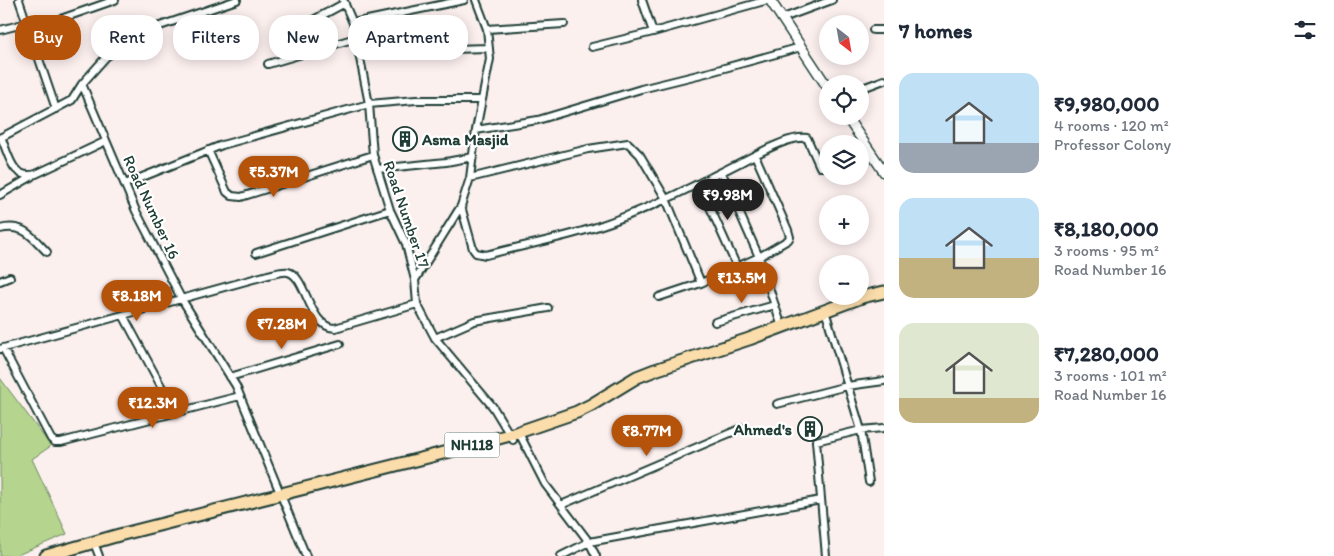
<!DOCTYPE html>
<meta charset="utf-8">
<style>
:root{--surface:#fff;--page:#f6f6f7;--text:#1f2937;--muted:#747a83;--accent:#b45309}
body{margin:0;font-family:Itim,sans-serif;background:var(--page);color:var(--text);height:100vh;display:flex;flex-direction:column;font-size:19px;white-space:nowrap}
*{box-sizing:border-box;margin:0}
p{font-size:16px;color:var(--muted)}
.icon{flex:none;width:28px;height:28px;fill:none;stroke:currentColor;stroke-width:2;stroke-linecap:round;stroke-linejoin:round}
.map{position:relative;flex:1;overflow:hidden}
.panel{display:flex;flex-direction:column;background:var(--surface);width:450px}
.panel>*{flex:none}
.banner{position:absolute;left:15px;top:15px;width:475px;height:45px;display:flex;gap:10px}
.needle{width:32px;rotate:149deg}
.tools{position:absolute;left:819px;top:15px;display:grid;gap:10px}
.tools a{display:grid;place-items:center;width:50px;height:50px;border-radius:50%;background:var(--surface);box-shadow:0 2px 12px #0003;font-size:25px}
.price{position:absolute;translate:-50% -42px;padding:0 11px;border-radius:18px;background:var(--accent);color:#fff;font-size:16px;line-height:32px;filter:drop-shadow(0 1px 2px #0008)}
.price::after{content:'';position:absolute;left:50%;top:30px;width:15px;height:11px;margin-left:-8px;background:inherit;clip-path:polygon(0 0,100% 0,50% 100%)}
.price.active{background:#222;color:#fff}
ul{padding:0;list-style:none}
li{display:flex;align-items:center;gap:15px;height:125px;padding:0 15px}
li span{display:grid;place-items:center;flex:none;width:140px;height:100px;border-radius:15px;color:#555}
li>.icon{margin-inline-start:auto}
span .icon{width:60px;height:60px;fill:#fffc;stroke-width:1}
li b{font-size:21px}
h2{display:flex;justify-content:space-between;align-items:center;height:60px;padding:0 15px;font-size:21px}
.pill{padding:0 18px;border-radius:20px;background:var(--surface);box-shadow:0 2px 12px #0003;font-size:18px;line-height:45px}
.pill.active{background:var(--accent);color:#fff}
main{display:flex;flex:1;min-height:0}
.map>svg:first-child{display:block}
.green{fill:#b5d48d;stroke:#6a8860}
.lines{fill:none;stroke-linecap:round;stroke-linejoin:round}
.street-casing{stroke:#1f3d34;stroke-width:10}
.secondary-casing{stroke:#1f3d34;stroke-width:12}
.highway-casing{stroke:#1f3d34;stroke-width:15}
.street{stroke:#fff;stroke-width:6}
.secondary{stroke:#fff;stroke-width:9}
.highway{stroke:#fbddab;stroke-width:11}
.labels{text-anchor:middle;stroke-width:4.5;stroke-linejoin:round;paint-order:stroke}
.shield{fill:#fff;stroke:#627771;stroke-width:1}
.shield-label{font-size:15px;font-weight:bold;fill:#1f3d34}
.poi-label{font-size:16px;font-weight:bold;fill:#1f3d34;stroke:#fff;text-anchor:start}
.street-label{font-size:16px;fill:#1f3d34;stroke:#fff}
</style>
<main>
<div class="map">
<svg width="884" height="556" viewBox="0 0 884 556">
<rect width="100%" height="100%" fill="#fcf0ef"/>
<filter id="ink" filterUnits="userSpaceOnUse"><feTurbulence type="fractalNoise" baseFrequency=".02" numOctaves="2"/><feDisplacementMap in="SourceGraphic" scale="10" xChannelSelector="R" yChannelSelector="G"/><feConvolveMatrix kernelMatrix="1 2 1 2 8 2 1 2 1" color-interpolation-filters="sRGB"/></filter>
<g filter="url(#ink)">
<!-- green -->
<path class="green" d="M0,378l51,68 -19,13 35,75 -52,22h-15z"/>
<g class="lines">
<defs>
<path id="street" d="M19,0l37,109
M343,0l10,23 16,81 4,51 17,55 16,34 9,36 2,24 18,34 58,69 20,33
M642,0l11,32 115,-32
M783,18l49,-18
M353,23l111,-23
M487,29l77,-5
M0,30l27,-7
M29,30l86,-30
M873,30h11
M280,38l65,-35
M592,47l61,-15
M414,50l75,-2
M268,64l88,-26
M82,84l54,127 45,87 55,88 70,170
M860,89l24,-9
M476,130l62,-10 103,-31 69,-17 91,-25
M1,137c8,18 11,44 35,37l70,-33
M0,138l72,-38 10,-16 24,-27 36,-25 95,-32
M208,150l19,42 5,4 9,1 132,-42
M860,154l9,-3
M377,169l69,-7 27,-5
M722,173l37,84 23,70
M470,178l118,-29 40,-6 12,12 26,44 35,84
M125,184l97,-39 147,-41 47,-4h66
M700,185l37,82
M0,195l31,-18
M461,206l12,43 3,4 10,2c35,-9 72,-16 107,-27 53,-17 101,-42 150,-67 17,-8 45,-25 64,-23l13,29h8
M0,229c24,-6 32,8 47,23
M256,253l134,-43
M415,280l46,-74 9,-28 6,-48 14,-71 -3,-30 -11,-29
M0,281l10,-4
M659,297l42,-14 58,-26 29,-17 2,-3 -2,-7 -33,-75
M123,315l52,97
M827,317l34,113 23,-2
M715,322l60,-17
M435,338l39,-17 74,-13
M3,348l48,91 4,3h6l179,-46
M0,349l268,-74c6,-1 14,-4 20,-3 19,4 20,55 47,56l82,-24
M230,377l110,-33
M777,404l70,-18 37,-5
M521,437l24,47 44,58 -28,14
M561,505l181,-77
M96,548l3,8
M596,556l-7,-14 232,-42
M826,556l-10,-115 45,-11 8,52"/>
<path id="secondary" d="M770,0l58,88
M846,116l38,56"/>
<path id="highway" d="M46,556l73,-21 309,-78 82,-22 67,-23 14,-7 46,-28 18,-7 94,-31 113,-42 22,-5"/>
</defs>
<!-- street casing -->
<use href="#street" class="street-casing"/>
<!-- secondary casing -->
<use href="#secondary" class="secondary-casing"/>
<!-- highway casing -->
<use href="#highway" class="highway-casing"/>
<!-- street -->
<use href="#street" class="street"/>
<!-- secondary -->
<use href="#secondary" class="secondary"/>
<!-- highway -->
<use href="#highway" class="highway"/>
</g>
</g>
<!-- icons -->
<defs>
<symbol id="building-ring" viewBox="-11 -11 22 22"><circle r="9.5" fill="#fff" stroke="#1f3d34" stroke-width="1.5"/><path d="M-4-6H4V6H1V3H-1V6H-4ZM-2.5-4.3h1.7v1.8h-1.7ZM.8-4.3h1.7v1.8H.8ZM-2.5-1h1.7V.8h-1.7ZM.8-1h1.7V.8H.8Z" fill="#1f3d34"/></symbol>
</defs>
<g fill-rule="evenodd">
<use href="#building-ring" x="391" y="125" width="28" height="28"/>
<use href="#building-ring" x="796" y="415" width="28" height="28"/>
</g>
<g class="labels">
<!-- shield labels -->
<rect class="shield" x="444.5" y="432.5" width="55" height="25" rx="4"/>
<g class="shield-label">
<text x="472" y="450">NH118</text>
</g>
<!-- poi labels -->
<g class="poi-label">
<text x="422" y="145">Asma Masjid</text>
<text x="792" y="435" text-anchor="end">Ahmed's</text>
</g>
<!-- street labels -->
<g class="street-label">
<text transform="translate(152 207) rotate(65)" y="6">Road Number 16</text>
<text transform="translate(407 214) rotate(71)" y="6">Road Number 17</text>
</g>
</g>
</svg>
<div class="tools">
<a><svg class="needle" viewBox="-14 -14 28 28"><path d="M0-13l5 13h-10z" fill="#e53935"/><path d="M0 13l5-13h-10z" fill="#747a83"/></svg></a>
<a><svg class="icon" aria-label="locate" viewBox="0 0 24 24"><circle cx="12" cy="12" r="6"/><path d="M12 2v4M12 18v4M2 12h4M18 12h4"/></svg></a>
<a><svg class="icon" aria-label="layers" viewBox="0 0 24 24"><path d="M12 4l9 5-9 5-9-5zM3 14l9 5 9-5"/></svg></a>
<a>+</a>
<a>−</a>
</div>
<b class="price" style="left:274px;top:198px">₹5.37M</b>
<b class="price active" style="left:728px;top:221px">₹9.98M</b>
<b class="price" style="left:742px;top:304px">₹13.5M</b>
<b class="price" style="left:137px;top:322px">₹8.18M</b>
<b class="price" style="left:282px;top:350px">₹7.28M</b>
<b class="price" style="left:153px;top:429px">₹12.3M</b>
<b class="price" style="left:647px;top:457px">₹8.77M</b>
<div class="banner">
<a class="pill active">Buy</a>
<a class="pill">Rent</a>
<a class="pill">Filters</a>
<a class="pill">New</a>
<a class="pill">Apartment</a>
</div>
</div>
<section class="panel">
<h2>7 homes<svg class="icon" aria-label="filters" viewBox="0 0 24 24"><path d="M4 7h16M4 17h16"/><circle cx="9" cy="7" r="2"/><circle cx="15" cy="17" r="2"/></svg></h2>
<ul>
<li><span style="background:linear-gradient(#bfe0f5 70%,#9aa5b1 0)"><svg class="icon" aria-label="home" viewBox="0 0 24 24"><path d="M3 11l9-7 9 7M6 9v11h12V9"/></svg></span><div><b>₹9,980,000</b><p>4 rooms · 120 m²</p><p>Professor Colony</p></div></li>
<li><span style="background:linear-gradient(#bfe0f5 60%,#c2b280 0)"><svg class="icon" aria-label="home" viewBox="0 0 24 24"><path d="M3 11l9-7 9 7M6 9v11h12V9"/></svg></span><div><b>₹8,180,000</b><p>3 rooms · 95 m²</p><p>Road Number 16</p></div></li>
<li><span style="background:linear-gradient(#dfe7d0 75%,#c2b280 0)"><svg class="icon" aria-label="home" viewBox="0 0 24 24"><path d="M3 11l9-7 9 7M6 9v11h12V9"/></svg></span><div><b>₹7,280,000</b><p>3 rooms · 101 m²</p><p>Road Number 16</p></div></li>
</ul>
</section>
</main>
